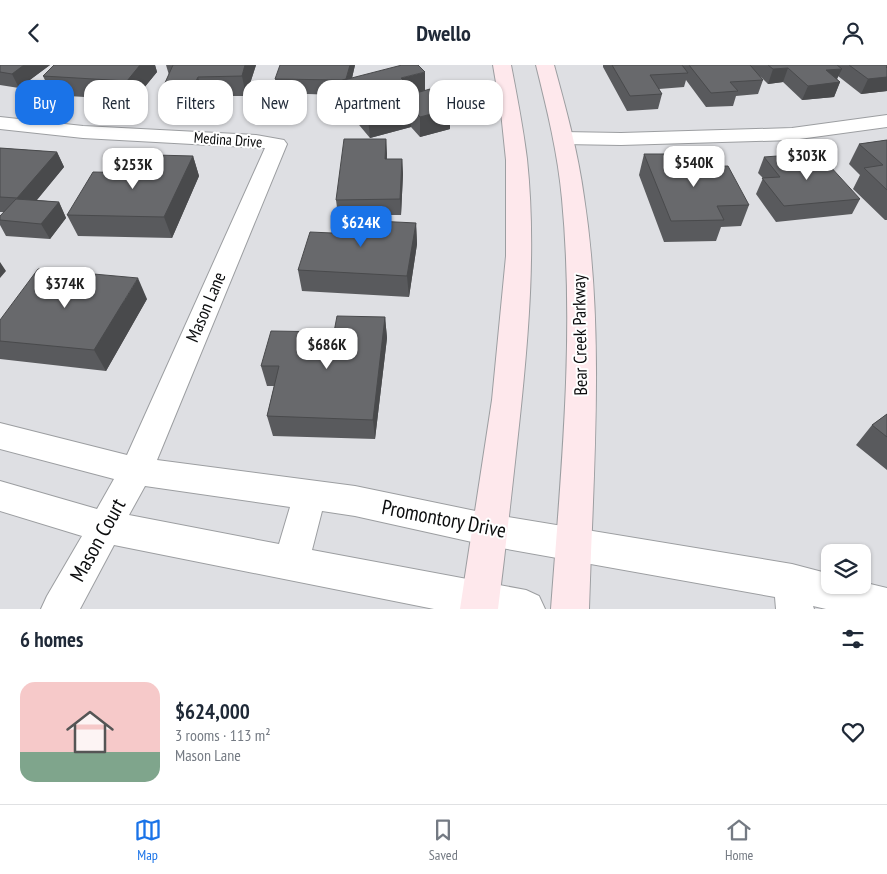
<!DOCTYPE html>
<meta charset="utf-8">
<style>
:root{--surface:#fff;--page:#f2f2f3;--text:#1f2937;--muted:#747a83;--line:#e0e1e3;--accent:#1a73e8}
body{margin:0;font-family:"PT Sans Narrow",sans-serif;background:var(--page);color:var(--text);height:100vh;display:flex;flex-direction:column;font-size:19px;white-space:nowrap}
*{box-sizing:border-box;margin:0}
p{font-size:16px;color:var(--muted)}
.icon{flex:none;width:28px;height:28px;fill:none;stroke:currentColor;stroke-width:2;stroke-linecap:round;stroke-linejoin:round}
.map{position:relative;height:544px;overflow:hidden}
.drawer{display:flex;flex-direction:column;background:var(--surface);flex:1}
.drawer>*{flex:none}
.guide{position:absolute;left:15px;top:15px;width:500px;height:45px;display:flex;gap:10px}
.fabs{position:absolute;left:821px;top:479px;display:grid;gap:10px}
.fabs a{display:grid;place-items:center;width:50px;height:50px;border-radius:10px;background:var(--surface);box-shadow:0 1px 4px #0004;font-size:25px}
.price{position:absolute;translate:-50% -42px;padding:0 11px;border-radius:10px;background:#fff;color:#222;font-size:16px;line-height:32px;filter:drop-shadow(0 1px 2px #0008)}
.price::after{content:'';position:absolute;left:50%;top:30px;width:15px;height:11px;margin-left:-8px;background:inherit;clip-path:polygon(0 0,100% 0,50% 100%)}
.price.current{background:var(--accent);color:#fff}
ul{padding:0;list-style:none}
li{display:flex;align-items:center;gap:15px;height:125px;padding:0 20px}
li span{display:grid;place-items:center;flex:none;width:140px;height:100px;border-radius:15px;color:#555}
li>.icon{margin-inline-start:auto}
span .icon{width:60px;height:60px;fill:#fffc;stroke-width:1}
li b{font-size:21px}
h2{display:flex;justify-content:space-between;align-items:center;height:60px;padding:0 20px;font-size:21px}
.pill{padding:0 18px;border-radius:15px;background:var(--surface);box-shadow:0 1px 4px #0004;font-size:18px;line-height:45px}
.pill.current{background:var(--accent);color:#fff}
header{display:flex;justify-content:space-between;align-items:center;height:65px;padding:0 20px;background:var(--surface);font-size:22px;font-weight:600}
.tabs{display:flex;justify-content:space-around;align-items:center;height:70px;border-top:1px solid var(--line);background:var(--surface);font-size:14px;color:var(--muted)}
.tabs a{display:grid;justify-items:center;gap:2px}
.tabs .current{color:var(--accent)}
.map>svg:first-child{display:block}
.lines{fill:none;stroke-linecap:round;stroke-linejoin:round}
.street-casing{stroke:#9c9ea1;stroke-width:2}
.secondary-casing{stroke:#9c9ea1;stroke-width:2}
.street{fill:#fff;fill-rule:evenodd}
.secondary{fill:#fee8ec;fill-rule:evenodd}
.wall{fill:#595a5d}
.shaded-wall{fill:#494a4c}
.building{fill:#68696c;stroke:#494a4c}
.labels{text-anchor:middle;stroke-width:4;stroke-linejoin:round;paint-order:stroke}
.far-street-label{font-size:15px;fill:#0b0c0d;stroke:#fff}
.street-label{font-size:18px;fill:#0b0c0d;stroke:#fff}
.near-street-label{font-size:21px;fill:#0b0c0d;stroke:#fff}
</style>
<header><svg class="icon" aria-label="back" viewBox="0 0 24 24"><path d="M15 5l-7 7 7 7"/></svg>Dwello<svg class="icon" aria-label="person" viewBox="0 0 24 24"><circle cx="12" cy="8" r="4"/><path d="M4 21q1-7 8-7t8 7"/></svg></header>
<div class="map">
<svg width="887" height="544" viewBox="0 0 887 544">
<rect width="100%" height="100%" fill="#dedfe3"/>
<g class="lines">
<defs>
<path id="street" d="M887,50v12l-95,13 -171,5 -58,-1 -7,-2 -3,-4 3,-4 7,-2 58,1 171,-5z
M0,52l83,9 173,9 28,5 3,4 -130,316 198,26 135,28 302,50 38,10v11h32v-3l25,6v21h-61l-13,-3 1,3h-38l-1,-12 -285,-51 -135,-30 -33,-5 -10,39 214,40 13,6 6,13h-111l-320,-64 -34,64h-39l6,-13 35,-60 -82,-25v-30l97,28 17,-30 -114,-30v-26l127,32 138,-307 -182,-10 -83,-9zM145,421l145,21 -11,37 -150,-29z"/>
<path id="secondary" d="M493,0h18c6,31 12,62 16,94 9,85 2,172 -7,257 -7,65 -14,129 -22,193h-38l32,-209 14,-144v-96l-5,-48z
M536,0h18c12,44 24,87 30,132 21,136 9,276 5,412h-38c10,-136 24,-273 11,-410 -4,-45 -15,-90 -26,-134z"/>
</defs>
<!-- street casing -->
<use href="#street" class="street-casing"/>
<!-- secondary casing -->
<use href="#secondary" class="secondary-casing"/>
<!-- street -->
<use href="#street" class="street"/>
<!-- secondary -->
<use href="#secondary" class="secondary"/>
</g>
<!-- wall -->
<path class="wall" d="M0,0h50l-31,23 -19,-3z
M54,0h101l2,7 -23,28 -82,-5 -9,-19z
M166,0h90l-10,31h-43l-3,8 -30,1 -6,-20 5,-10z
M355,0l-3,13 73,12 25,19v20l-30,8 -9,-10 -41,11 -31,-37 -1,-6 -61,-2 -2,-14z
M603,0h284v26l-26,3 -23,-18 -1,3 3,3 -6,15 -32,3 -19,-18 -15,2 -8,-8 3,4 -5,14 -22,2 -3,10 -27,1 -20,-27 -2,7 -25,2 3,5 -4,15 -31,2 -24,-44z
M386,74l1,20h15l1,15 -2,41h-63l-2,-15z
M887,75v80h-2l-32,-31 7,-14 -11,-11 10,-20z
M0,83l57,4 7,15 -27,33 22,2 7,16 -16,21 -44,-3 -6,-11v-9l4,-4h-4z
M644,89l45,13 60,38 -8,21 -20,1 -5,14 -52,1 -25,-67z
M193,91l6,20 -27,62 -94,-2 -11,-21 78,-42z
M764,92l96,42 -8,15 -76,8 -20,-28 7,-16 -5,-5z
M416,158l1,21 -8,53 -107,-6 -4,-21 34,-37z
M147,234l-41,72 -106,-12v-39z
M385,252l2,21 -12,101 -102,-3 -6,-20 7,-30h-7l-6,-20 73,-34z
M887,349v56l-31,-25 16,-20z"/>
<!-- shaded-wall -->
<path class="shaded-wall" d="M24,0h26l-31,23 -7,-14z
M139,0h16l2,7 -23,28 -7,-19z
M245,0h11l-10,31 -4,-20z
M350,0h5l-7,30 -2,-15z
M887,2v24l-26,3 7,-15z
M788,3l-5,14 -15,2 5,-15z
M842,4l-7,14 5,-1 -6,15 -32,3 6,-14 18,-16z
M425,7v19l-23,6 -1,-19z
M198,12l5,19 -3,8 -6,-19z
M410,42l1,20 -41,11 -2,-20z
M450,44v20l-30,8v-20z
M386,74l1,15 -1,21 -1,-16z
M57,87l7,15 -39,47 -8,-16z
M193,91l6,20 -27,62 -8,-21z
M402,94l1,15 -2,41 -1,-16z
M59,137l7,16 -16,21 -9,-15z
M416,158l1,21 -8,53 -2,-21z
M0,197l6,9 -6,7z
M138,213l9,21 -41,72 -12,-21z
M385,252l2,21 -12,101 -2,-19z"/>
<!-- building -->
<path class="building" d="M0,0h24l-12,9 -12,-2z
M54,0h86l-13,16 -84,-5z
M173,0h72l-3,11 -44,1 -4,8h-30z
M280,0h70l-4,14 -4,1 -67,-1z
M402,0h16l7,7 -24,6 15,15 14,-4 20,20 -30,8 -10,-10 -42,11 -32,-36z
M612,0h70l6,8 -38,2 12,19 -32,2z
M689,0h61l13,15 -33,2 8,9 -27,2z
M768,0h69l5,4 -16,1 14,12 -32,4 -20,-18 -15,1z
M849,0h38v2h-1l1,1v9l-19,2z
M344,74h42l-1,20h17l-2,40 -64,1z
M887,75v50l-23,-22 19,-3 -24,-21z
M0,83l57,4 -40,46 -17,-1z
M818,88l42,46 -76,7 -22,-28 18,-1 -16,-20z
M644,89h38l7,13 39,-1 21,39 -32,1 7,14 -53,1z
M155,90l38,1 -29,61 -97,-2 26,-43 52,1z
M16,134l43,3 -18,22 -41,-4v-4z
M336,154l80,4 -9,53 -109,-6 12,-38 22,1z
M38,204l100,9 -44,72 -94,-9v-21z
M337,251l48,1 -12,103 -106,-4 12,-50h-18l10,-35 63,1z
M887,349v23l-15,-12z"/>
<g class="labels">
<!-- far-street labels -->
<g class="far-street-label">
<text transform="translate(228 75) rotate(4)" y="5">Medina Drive</text>
</g>
<!-- street labels -->
<g class="street-label">
<text transform="translate(206 242) rotate(-67)" y="6">Mason Lane</text>
<text transform="translate(580 270) rotate(-91)" y="6">Bear Creek Parkway</text>
</g>
<!-- near-street labels -->
<g class="near-street-label">
<text transform="translate(444 454) rotate(11)" y="7">Promontory Drive</text>
<text transform="translate(98 475) rotate(-61)" y="7">Mason Court</text>
</g>
</g>
</svg>
<div class="fabs">
<a><svg class="icon" aria-label="layers" viewBox="0 0 24 24"><path d="M12 4l9 5-9 5-9-5zM3 14l9 5 9-5"/></svg></a>
</div>
<b class="price" style="left:807px;top:116px">$303K</b>
<b class="price" style="left:694px;top:123px">$540K</b>
<b class="price" style="left:133px;top:125px">$253K</b>
<b class="price current" style="left:361px;top:183px">$624K</b>
<b class="price" style="left:65px;top:244px">$374K</b>
<b class="price" style="left:327px;top:305px">$686K</b>
<div class="guide">
<a class="pill current">Buy</a>
<a class="pill">Rent</a>
<a class="pill">Filters</a>
<a class="pill">New</a>
<a class="pill">Apartment</a>
<a class="pill">House</a>
</div>
</div>
<section class="drawer">
<h2>6 homes<svg class="icon" aria-label="filters" viewBox="0 0 24 24"><path d="M4 7h16M4 17h16"/><circle cx="9" cy="7" r="2"/><circle cx="15" cy="17" r="2"/></svg></h2>
<ul>
<li><span style="background:linear-gradient(#f6c9c9 70%,#7fa58c 0)"><svg class="icon" aria-label="home" viewBox="0 0 24 24"><path d="M3 11l9-7 9 7M6 9v11h12V9"/></svg></span><div><b>$624,000</b><p>3 rooms · 113 m²</p><p>Mason Lane</p></div><svg class="icon" aria-label="heart" viewBox="0 0 24 24"><path d="M12 20l-8-8c-3-5 5-10 8-4 3-6 11-1 8 4z"/></svg></li>
</ul>
</section>
<nav class="tabs">
<a class="current"><svg class="icon" aria-label="map" viewBox="0 0 24 24"><path d="M3 6l6-2 6 2 6-2v14l-6 2-6-2-6 2zM9 4v14M15 6v14"/></svg>Map</a>
<a><svg class="icon" aria-label="saved" viewBox="0 0 24 24"><path d="M7 4h10v16l-5-4-5 4z"/></svg>Saved</a>
<a><svg class="icon" aria-label="home" viewBox="0 0 24 24"><path d="M3 11l9-7 9 7M6 9v11h12V9"/></svg>Home</a>
</nav>
